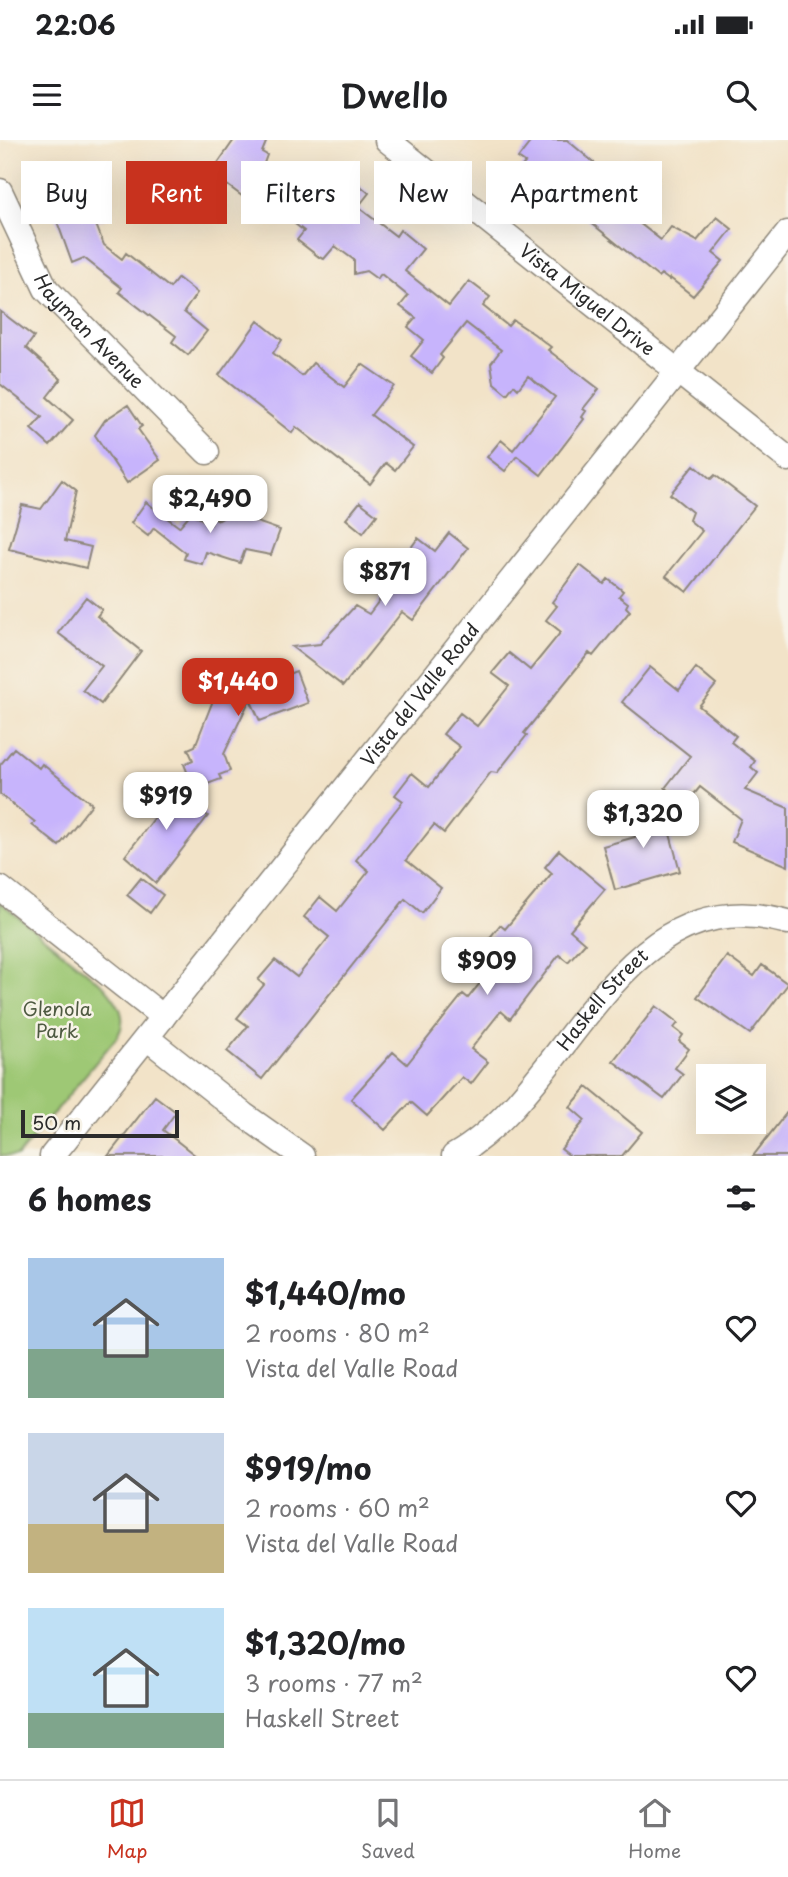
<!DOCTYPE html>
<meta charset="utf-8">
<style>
:root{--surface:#fff;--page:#f2f2f2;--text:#202124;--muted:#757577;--line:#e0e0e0;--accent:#c8321e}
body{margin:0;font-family:"Playpen Sans",sans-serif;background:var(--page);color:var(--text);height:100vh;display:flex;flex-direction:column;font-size:26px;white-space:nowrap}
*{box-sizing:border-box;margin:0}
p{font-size:23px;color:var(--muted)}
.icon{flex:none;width:38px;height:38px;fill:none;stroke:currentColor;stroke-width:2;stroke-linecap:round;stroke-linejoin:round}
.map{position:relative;height:1016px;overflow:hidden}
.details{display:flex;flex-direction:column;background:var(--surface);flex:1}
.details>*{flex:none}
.top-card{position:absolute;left:21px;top:21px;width:747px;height:63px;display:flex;gap:14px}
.controls{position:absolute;left:696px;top:924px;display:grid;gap:14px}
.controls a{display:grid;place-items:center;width:70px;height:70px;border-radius:0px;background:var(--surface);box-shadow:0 7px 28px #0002;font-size:35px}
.scale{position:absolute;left:21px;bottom:18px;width:158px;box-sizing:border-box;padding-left:7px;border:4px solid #2b2b2b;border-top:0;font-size:19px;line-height:24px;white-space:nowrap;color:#2b2b2b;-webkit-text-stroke:5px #f7f3e8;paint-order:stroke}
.price{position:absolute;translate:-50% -60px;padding:0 16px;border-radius:14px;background:#fff;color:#222;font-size:23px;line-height:46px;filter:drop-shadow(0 2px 4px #0008)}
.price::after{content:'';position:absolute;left:50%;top:42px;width:21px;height:16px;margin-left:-10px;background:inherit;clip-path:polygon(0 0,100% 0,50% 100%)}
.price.current{background:var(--accent);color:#fff}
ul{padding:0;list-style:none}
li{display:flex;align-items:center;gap:21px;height:175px;padding:0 28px}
li span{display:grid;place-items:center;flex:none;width:196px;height:140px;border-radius:0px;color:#555}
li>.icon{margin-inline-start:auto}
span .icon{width:84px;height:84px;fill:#fffc;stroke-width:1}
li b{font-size:30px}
h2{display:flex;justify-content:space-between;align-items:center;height:84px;padding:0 28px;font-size:30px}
.pill{padding:0 24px;border-radius:0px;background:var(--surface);box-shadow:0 7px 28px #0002;font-size:24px;line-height:63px}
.pill.current{background:var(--accent);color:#fff}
.status{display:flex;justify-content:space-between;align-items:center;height:49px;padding:0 35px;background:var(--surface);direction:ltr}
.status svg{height:19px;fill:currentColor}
header{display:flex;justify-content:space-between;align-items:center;height:91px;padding:0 28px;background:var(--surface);font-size:32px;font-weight:600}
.menu{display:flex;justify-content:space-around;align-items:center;height:98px;border-top:2px solid var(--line);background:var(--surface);font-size:19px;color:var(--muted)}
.menu a{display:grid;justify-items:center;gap:4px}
.menu .current{color:var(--accent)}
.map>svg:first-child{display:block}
.green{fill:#9ec874;stroke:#647a50;stroke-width:2}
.building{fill:#c7b4fc}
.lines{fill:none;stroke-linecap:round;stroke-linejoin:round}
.minor-casing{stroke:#8e877a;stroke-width:27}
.minor{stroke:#fff;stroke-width:24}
.labels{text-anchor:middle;stroke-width:5;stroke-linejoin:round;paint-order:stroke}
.street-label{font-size:19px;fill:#2b2b2b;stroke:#f7f3e8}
.park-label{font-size:19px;fill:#4e5a41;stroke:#f7f3e8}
</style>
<div class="status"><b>22:06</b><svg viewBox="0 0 49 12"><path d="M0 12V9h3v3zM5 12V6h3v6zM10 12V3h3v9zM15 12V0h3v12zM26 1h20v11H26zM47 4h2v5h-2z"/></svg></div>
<header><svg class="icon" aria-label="menu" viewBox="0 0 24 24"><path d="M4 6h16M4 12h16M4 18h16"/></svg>Dwello<svg class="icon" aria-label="search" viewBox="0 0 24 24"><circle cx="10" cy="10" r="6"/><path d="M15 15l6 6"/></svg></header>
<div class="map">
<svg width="788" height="1016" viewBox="0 0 788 1016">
<rect width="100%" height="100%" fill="#f7f3e8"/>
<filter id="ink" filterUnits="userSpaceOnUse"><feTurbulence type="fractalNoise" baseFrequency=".0143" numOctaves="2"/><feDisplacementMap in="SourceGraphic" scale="14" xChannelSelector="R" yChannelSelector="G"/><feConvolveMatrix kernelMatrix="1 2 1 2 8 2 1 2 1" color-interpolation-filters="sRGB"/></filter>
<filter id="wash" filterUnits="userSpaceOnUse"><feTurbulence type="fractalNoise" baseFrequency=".00686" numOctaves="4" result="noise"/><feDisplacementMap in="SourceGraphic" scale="28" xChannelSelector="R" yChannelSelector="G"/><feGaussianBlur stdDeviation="1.57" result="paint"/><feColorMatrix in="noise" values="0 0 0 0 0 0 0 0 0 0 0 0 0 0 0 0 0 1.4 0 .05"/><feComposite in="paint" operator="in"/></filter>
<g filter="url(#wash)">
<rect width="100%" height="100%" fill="#f2e3c8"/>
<!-- green -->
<path class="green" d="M0,762l104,84c13,15 26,31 13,51l-99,119h-18z"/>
<g id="blocks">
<!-- building -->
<path class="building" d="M234,0h33l-5,12 5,3 -4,11 26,21 14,-17 31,24 14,-18 21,17 -11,14 38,29 4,-6 23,19 -18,22 44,35 20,-25 21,16 -7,9 25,20 5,-6 21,14 17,13 -3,3 51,39 -16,20 3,2 -4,6 2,2 -43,56 -24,-19 -12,15 -18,-14 14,-17 12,10 42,-53 -27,-21 -10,13 -4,-4 -7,9 -13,-11 -3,-20 10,-13 -35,-27 -26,32 3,3 -11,15 -21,-17 13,-16 -16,-13 8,-9 -16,-12 8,-10 -27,-22 -4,5 -11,-8 -12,3v-14l-19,-14 -11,13 -5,-2 -22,-17 7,-9 -41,-32 -13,3 -39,-29z
M532,0h35l55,46 19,-22 18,14 -30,37 32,25 10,-13 26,14 20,-24 15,12 -19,24 10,8 -30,35 -23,-18 -1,2 -8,-6 -3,3 -79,-64 2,-3 -60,-43 4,-4 -7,-5z
M80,36l8,21 14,-5 9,24 -16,6 9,23 18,14 4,-6 44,35 8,-10 19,15 -13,19 23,19 -19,24 -16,-13 4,-6 -57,-44 3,-4 -38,-30 -12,5 -18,-50 -5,2 -9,-24z
M0,171l34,26 -8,11 35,31 -14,18 26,23 -23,26 -19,-17 11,-12 -42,-33z
M258,181l24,19 -9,13 29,23 11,-13 31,24 18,-23 32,22 -23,29 42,32 -18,23 -9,-7 -16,21 -74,-57 -4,6 -73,-58z
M128,265l14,21 -4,3 22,31 -33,23 -32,-48 10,-15z
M694,325l17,14 4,-4 40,31 -68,86 -21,-16 36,-45 -13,-11 3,-8 -22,-18z
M62,340l14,11 -11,50 26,6 -5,21 -77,-19 13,-44 19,4z
M146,362l33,25 12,-14 20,11 2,-7 6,3 12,-7 49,17 -9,25 -26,-5 -5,13 -34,-11 -4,12 -18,-5 2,-6 -32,-25 -6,8 -17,-13z
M360,362l17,13 -14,18 -17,-14z
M449,393l19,15 -55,72 -11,-8 -59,74 -51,-39 28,-3 35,-38 14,8 28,-37 -8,-10 12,-15 4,4 13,-18 17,13z
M580,425l24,19 4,-5 15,12 -4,5 9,7 -2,4 4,4 -37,45 -4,-3 -65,80 3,2 -30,38 -6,-1 -47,61 -10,-8 -28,35 35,28 -19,25 -17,-14 -143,180 -35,-28 21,-25 -11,-8 27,-33 -6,-5 17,-20 22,17 32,-40 -25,-20 16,-20 17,14 32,-40 -13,-11 47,-59 -8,-6 17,-22 17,14 31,-40 -17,-13 17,-21 17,13 32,-40 -17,-13 17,-20 21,17 31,-38 -15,-12 11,-14 -5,-4z
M86,457l16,13 -5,6 44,35 -40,53 -18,-14 19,-24 -44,-33z
M264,527l-2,6 3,10 31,-12 12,32 -48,18 -10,-22 -26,55 6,17 -11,4 2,4 -27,10 -10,-25 9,-4 -5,-11 7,-3 17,-43 -5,-13z
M650,527l29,23 17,-22 20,17 -17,21 37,30 -5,6 24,19 -4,6 7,6 -13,17 43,18v58l-56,-24 9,-23 -41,-32 -14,17 -21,-16 25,-32 -68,-54z
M14,608l25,20 3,-4 50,40 -33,42 -27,-21 3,-3 -35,-28v-29z
M158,638l50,38 -52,67 -31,-27 38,-49 -17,-13z
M662,664l18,67 -65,19 -12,-44 32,-9 -6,-24z
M559,710l46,39 -35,41 15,13 -17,19 -9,-7 -49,64 -9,-8 -30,38 17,13 -17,22 -9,-7 -35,39 -16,-14 -26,28 -34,-31 42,-47 14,12 56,-70 5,4 28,-35 -16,-13 20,-25 5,4 47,-56 -7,-6z
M141,738l22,17 -13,18 -23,-18z
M727,816l27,20 8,-11 26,19 -38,50 -53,-37z
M656,866l22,17 -4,5 9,7 -4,6 10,8 -14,19 8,6 -19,25 -51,-38z
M587,947l55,45 -20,24h-52l-9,-7 24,-29 -15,-13z
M155,956l21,16 -13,18 33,26h-88z
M788,971v45h-35z"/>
</g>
</g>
<g filter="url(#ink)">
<use href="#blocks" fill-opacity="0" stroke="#8e877a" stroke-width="2"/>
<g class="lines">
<defs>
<g id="minor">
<path id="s1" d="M387,0l401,319"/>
<path id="s2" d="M0,51l46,98 161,163"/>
<path d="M0,748l163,129"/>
<path d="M147,898l97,77 58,41"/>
<path id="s3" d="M52,1016l736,-923"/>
<path id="s4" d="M454,1016c119,-67 164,-281 334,-234"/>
</g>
</defs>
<!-- minor casing -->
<use href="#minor" class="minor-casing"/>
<!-- minor -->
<use href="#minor" class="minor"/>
</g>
</g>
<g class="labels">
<!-- street labels -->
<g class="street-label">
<text dy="7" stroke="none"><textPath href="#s1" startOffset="256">Vista Miguel Drive</textPath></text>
<text dy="7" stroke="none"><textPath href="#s2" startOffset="168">Hayman Avenue</textPath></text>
<text dy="7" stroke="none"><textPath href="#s3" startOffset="590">Vista del Valle Road</textPath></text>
<text dy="7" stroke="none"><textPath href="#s4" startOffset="217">Haskell Street</textPath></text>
</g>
<!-- park labels -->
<g class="park-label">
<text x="57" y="876">Glenola<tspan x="57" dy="22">Park</tspan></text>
</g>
</g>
</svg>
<div class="controls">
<a><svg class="icon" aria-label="layers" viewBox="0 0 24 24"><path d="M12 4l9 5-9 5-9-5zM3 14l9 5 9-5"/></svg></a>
</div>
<div class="scale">50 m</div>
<b class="price" style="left:210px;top:395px">$2,490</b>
<b class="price" style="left:385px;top:468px">$871</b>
<b class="price current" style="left:238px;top:578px">$1,440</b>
<b class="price" style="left:166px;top:692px">$919</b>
<b class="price" style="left:643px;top:710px">$1,320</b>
<b class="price" style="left:487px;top:857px">$909</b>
<div class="top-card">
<a class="pill">Buy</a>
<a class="pill current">Rent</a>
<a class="pill">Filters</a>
<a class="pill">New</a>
<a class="pill">Apartment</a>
</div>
</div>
<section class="details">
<h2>6 homes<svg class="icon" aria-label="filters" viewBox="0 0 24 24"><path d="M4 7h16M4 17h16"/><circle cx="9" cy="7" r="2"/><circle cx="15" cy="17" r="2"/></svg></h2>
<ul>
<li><span style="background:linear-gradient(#a9c7e8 65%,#7fa58c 0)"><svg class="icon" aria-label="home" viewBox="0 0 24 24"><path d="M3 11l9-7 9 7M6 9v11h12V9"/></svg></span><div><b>$1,440/mo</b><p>2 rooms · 80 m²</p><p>Vista del Valle Road</p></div><svg class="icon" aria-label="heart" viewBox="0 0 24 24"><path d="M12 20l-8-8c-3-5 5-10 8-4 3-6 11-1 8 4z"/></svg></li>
<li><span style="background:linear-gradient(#c9d6e8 65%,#c2b280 0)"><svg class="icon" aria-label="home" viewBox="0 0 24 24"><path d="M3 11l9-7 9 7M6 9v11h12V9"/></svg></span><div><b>$919/mo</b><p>2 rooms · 60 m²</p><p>Vista del Valle Road</p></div><svg class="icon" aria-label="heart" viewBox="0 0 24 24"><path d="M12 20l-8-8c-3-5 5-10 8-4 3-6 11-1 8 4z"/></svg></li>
<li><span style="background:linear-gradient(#bfe0f5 75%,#7fa58c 0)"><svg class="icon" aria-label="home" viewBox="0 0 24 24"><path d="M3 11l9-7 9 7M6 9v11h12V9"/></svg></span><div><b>$1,320/mo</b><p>3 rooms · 77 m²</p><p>Haskell Street</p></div><svg class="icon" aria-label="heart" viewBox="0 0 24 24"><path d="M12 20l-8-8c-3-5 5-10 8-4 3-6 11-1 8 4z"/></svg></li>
</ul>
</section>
<nav class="menu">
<a class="current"><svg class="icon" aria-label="map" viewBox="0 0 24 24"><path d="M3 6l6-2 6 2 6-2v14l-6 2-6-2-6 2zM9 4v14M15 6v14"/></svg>Map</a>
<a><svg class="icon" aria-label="saved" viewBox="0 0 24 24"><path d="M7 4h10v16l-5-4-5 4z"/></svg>Saved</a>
<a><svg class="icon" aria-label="home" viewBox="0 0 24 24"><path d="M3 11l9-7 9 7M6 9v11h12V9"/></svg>Home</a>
</nav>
